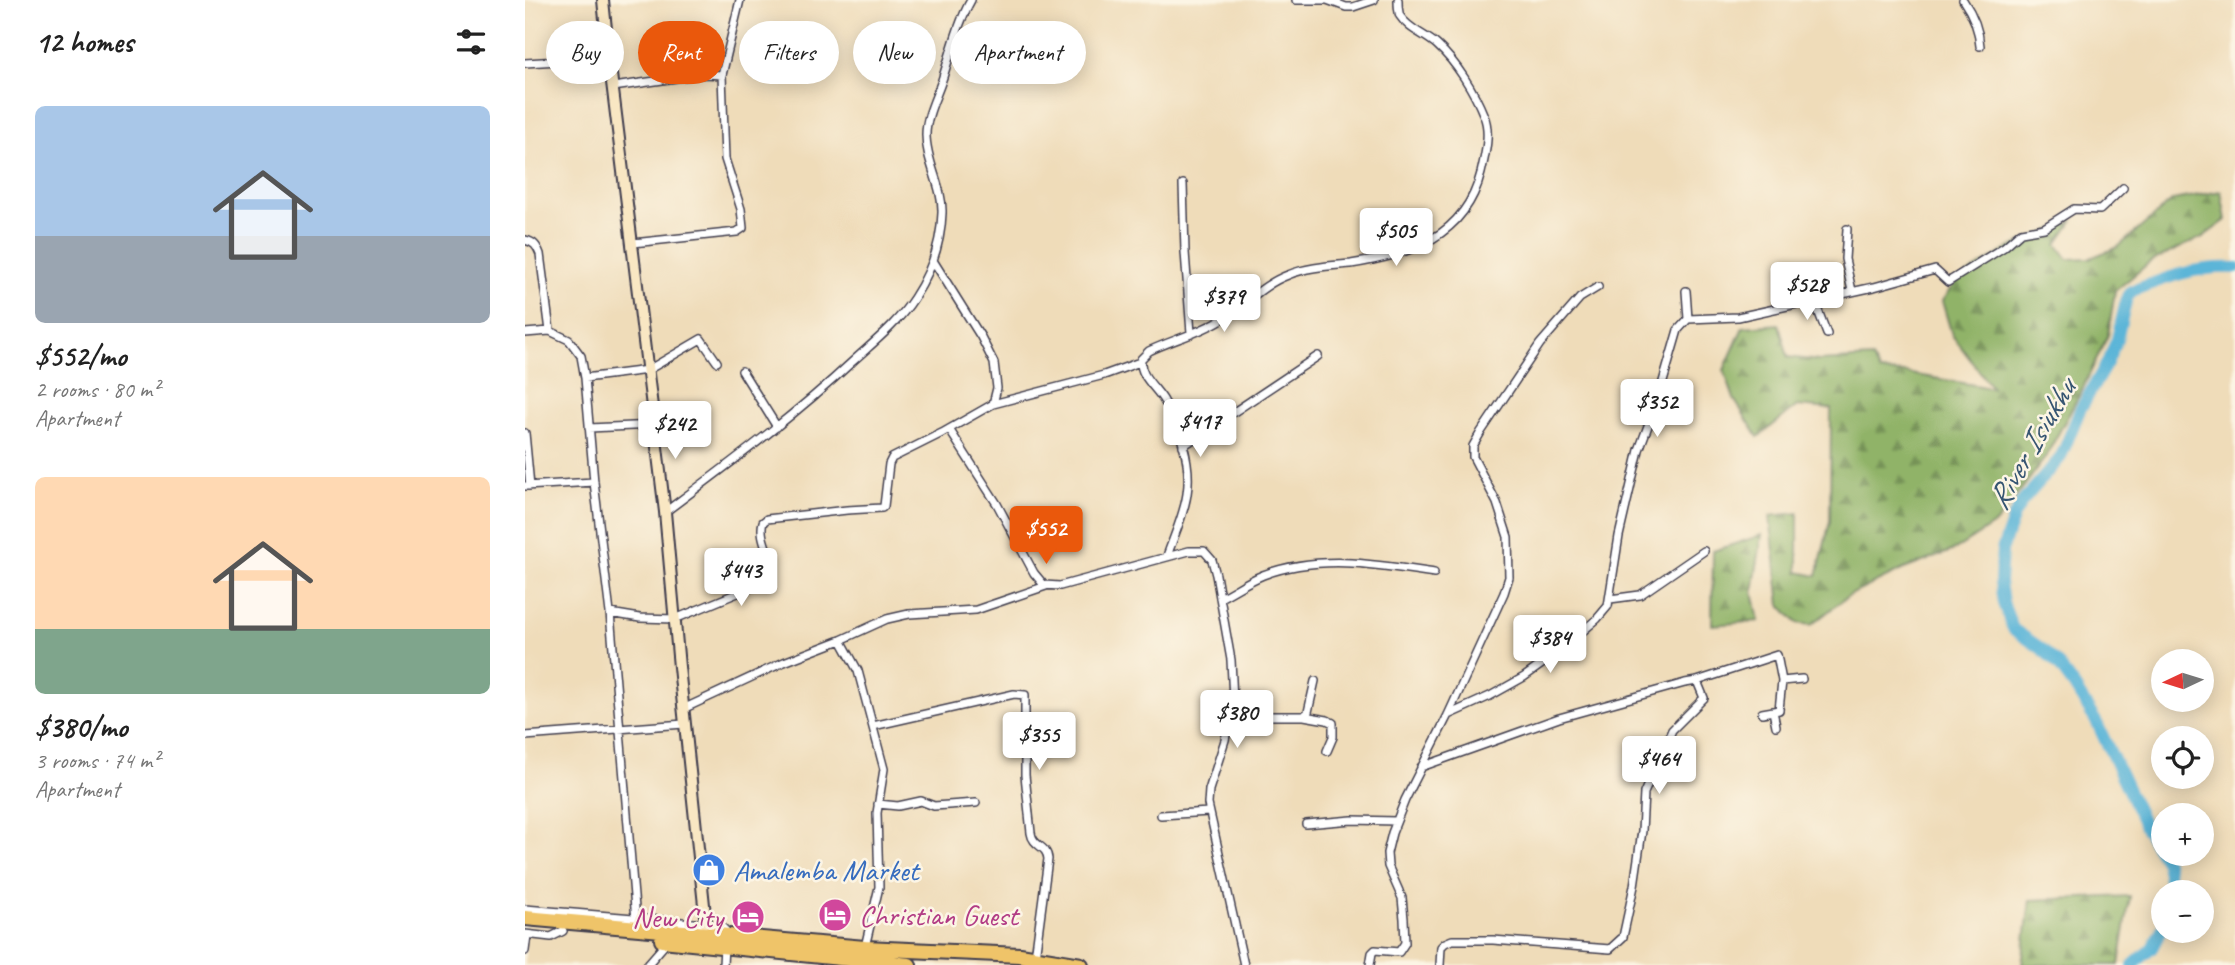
<!DOCTYPE html>
<meta charset="utf-8">
<style>
:root{--surface:#fff;--page:#f2f2f2;--text:#222;--muted:#767676;--accent:#ea580c}
body{margin:0;font-family:Caveat,sans-serif;background:var(--page);color:var(--text);height:100vh;display:flex;flex-direction:column;font-size:26px;white-space:nowrap}
*{box-sizing:border-box;margin:0}
p{font-size:23px;color:var(--muted)}
.icon{flex:none;width:38px;height:38px;fill:none;stroke:currentColor;stroke-width:2;stroke-linecap:round;stroke-linejoin:round}
.map{position:relative;flex:1;overflow:hidden}
.drawer{display:flex;flex-direction:column;background:var(--surface);width:525px}
.drawer>*{flex:none}
.hud{position:absolute;left:21px;top:21px;width:665px;height:63px;display:flex;gap:14px}
.needle{width:46px;rotate:266deg}
.controls{position:absolute;left:1626px;top:649px;display:grid;gap:14px}
.controls a{display:grid;place-items:center;width:63px;height:63px;border-radius:50%;background:var(--surface);box-shadow:0 4px 18px #0003;font-size:35px}
.price{position:absolute;translate:-50% -60px;padding:0 16px;border-radius:7px;background:#fff;color:#222;font-size:23px;line-height:46px;filter:drop-shadow(0 2px 4px #0008)}
.price::after{content:'';position:absolute;left:50%;top:42px;width:21px;height:16px;margin-left:-10px;background:inherit;clip-path:polygon(0 0,100% 0,50% 100%)}
.price.current{background:var(--accent);color:#fff}
ul{padding:0;list-style:none}
li{display:grid;align-content:center;gap:14px;height:371px;padding:0 35px}
li span{display:grid;place-items:center;height:217px;border-radius:10px;color:#555}
li>.icon{margin-inline-start:auto}
span .icon{width:126px;height:126px;fill:#fffc;stroke-width:1}
li b{font-size:30px}
h2{display:flex;justify-content:space-between;align-items:center;height:84px;padding:0 35px;font-size:30px}
.tag{padding:0 24px;border-radius:32px;background:var(--surface);box-shadow:0 4px 18px #0003;font-size:24px;line-height:63px}
.tag.current{background:var(--accent);color:#fff}
main{display:flex;flex:1;min-height:0}
.map>svg:first-child{display:block}
.forest{fill:url(#forest-firs);stroke:#596a52;stroke-width:2}
.lines{fill:none;stroke-linecap:round;stroke-linejoin:round}
.river{stroke:#5bb5d8;stroke-width:12}
.street-casing{stroke:#413e4e;stroke-width:10}
.secondary-casing{stroke:#413e4e;stroke-width:14}
.highway-casing{stroke:#413e4e;stroke-width:18}
.street{stroke:#fff;stroke-width:7}
.secondary{stroke:#f9e7c3;stroke-width:10}
.highway{stroke:#efc469;stroke-width:14}
.labels{text-anchor:middle;stroke-width:5;stroke-linejoin:round;paint-order:stroke}
.shop-label{font-size:30px;fill:#366cbe;stroke:#fcf5e5;text-anchor:start}
.hotel-label{font-size:30px;fill:#b23c85;stroke:#fcf5e5;text-anchor:start}
.water-label{font-size:32px;font-style:italic;fill:#365572;stroke:#fcf5e5}
</style>
<main>
<section class="drawer">
<h2>12 homes<svg class="icon" aria-label="filters" viewBox="0 0 24 24"><path d="M4 7h16M4 17h16"/><circle cx="9" cy="7" r="2"/><circle cx="15" cy="17" r="2"/></svg></h2>
<ul>
<li><span style="background:linear-gradient(#a9c7e8 60%,#9aa5b1 0)"><svg class="icon" aria-label="home" viewBox="0 0 24 24"><path d="M3 11l9-7 9 7M6 9v11h12V9"/></svg></span><div><b>$552/mo</b><p>2 rooms · 80 m²</p><p>Apartment</p></div></li>
<li><span style="background:linear-gradient(#ffd9b3 70%,#7fa58c 0)"><svg class="icon" aria-label="home" viewBox="0 0 24 24"><path d="M3 11l9-7 9 7M6 9v11h12V9"/></svg></span><div><b>$380/mo</b><p>3 rooms · 74 m²</p><p>Apartment</p></div></li>
</ul>
</section>
<div class="map">
<svg width="1710" height="965" viewBox="0 0 1710 965">
<defs>
<pattern id="forest-firs" width="22" height="20" patternUnits="userSpaceOnUse" patternTransform="scale(1.75)"><rect width="22" height="20" fill="#90b368"/><path d="M5 1l3.5 6h-7zM16 11l3.5 6h-7z" fill="#759157"/></pattern>
</defs>
<rect width="100%" height="100%" fill="#fcf5e5"/>
<filter id="ink" filterUnits="userSpaceOnUse"><feTurbulence type="fractalNoise" baseFrequency=".0143" numOctaves="2"/><feDisplacementMap in="SourceGraphic" scale="14" xChannelSelector="R" yChannelSelector="G"/><feConvolveMatrix kernelMatrix="1 2 1 2 8 2 1 2 1" color-interpolation-filters="sRGB"/></filter>
<filter id="wash" filterUnits="userSpaceOnUse"><feTurbulence type="fractalNoise" baseFrequency=".00686" numOctaves="4" result="noise"/><feDisplacementMap in="SourceGraphic" scale="28" xChannelSelector="R" yChannelSelector="G"/><feGaussianBlur stdDeviation="1.57" result="paint"/><feColorMatrix in="noise" values="0 0 0 0 0 0 0 0 0 0 0 0 0 0 0 0 0 1.4 0 .05"/><feComposite in="paint" operator="in"/></filter>
<g filter="url(#wash)">
<rect width="100%" height="100%" fill="#efdcb9"/>
<!-- forest -->
<path class="forest" d="M1696,191l5,29 -23,17 -53,25 -35,29 -7,44 -27,57 -36,66 -49,65 -42,27 -50,19 -56,27 -37,29 -14,-2 -17,-18 -10,-89 28,-3v59l19,4 13,-55 1,-112 -34,-3 -39,31 -24,-38 -10,-29 19,-43 36,-3 9,33 31,4 53,-3 8,14 25,1 87,15 -40,-53 -10,-34 14,-20 55,-34 62,-26 -16,23 11,15 22,-1 28,-11 55,-47z
M1237,535l-9,56 6,30 -47,4 1,-74z
M1605,896l-11,69h-97l8,-65z"/>
<g class="lines">
<!-- river -->
<path class="river" d="M1646,892l-5,-30 -20,-33 -49,-106 -23,-37 -17,-23 -15,-14 -29,-20 -10,-26 -3,-21 2,-32 12,-34 8,-14 39,-45 19,-47 27,-47 10,-24 10,-42 5,-6c36,-14 65,-25 103,-23
M1608,965l19,-17 11,-21"/>
</g>
</g>
<g filter="url(#ink)">
<g class="lines">
<defs>
<path id="street" d="M771,0h31l19,7h7l21,-7
M1438,0c9,13 16,29 17,46
M0,63l84,-5
M88,87l92,-13 17,1 18,-75
M658,184l2,68 6,81
M1322,229l-2,30 7,32
M0,240c9,2 12,6 15,14l10,77
M108,243l104,-11 6,-4 -2,-19 -16,-50 -3,-84
M1289,300l13,34
M1163,319l50,-2 136,-30 61,-17 13,12 56,-35 17,-15 23,-4 30,-19 26,1 23,-22
M0,333l25,-2 19,9 12,16 4,22 9,104 16,131 26,307
M217,371l35,56
M60,378l63,-8 53,-31 16,23
M468,404l111,-29 36,-13
M64,428l66,-3
M424,429l48,75 37,69 10,12 16,1 129,-35h15l8,9 4,15 15,85 2,40 -8,40 -16,50 -1,14 36,161
M0,433l5,53
M658,446l135,-90
M0,486l69,-4
M140,512c64,-48 128,-95 187,-150 22,-20 46,-39 62,-64 17,-26 27,-54 28,-85 1,-26 -16,-51 -16,-78 0,-19 10,-37 16,-55 9,-27 15,-55 29,-80
M642,556c7,-20 17,-41 20,-62 5,-31 -7,-67 -23,-93 -8,-14 -25,-25 -23,-42l8,-8c23,-11 51,-18 73,-32 22,-13 41,-35 66,-44 19,-8 42,-9 63,-11 58,-9 114,-27 130,-91 4,-17 10,-41 3,-57 -10,-25 -27,-53 -47,-71 -11,-10 -29,-16 -37,-29 -2,-5 -2,-11 -2,-16
M695,598c14,-7 28,-17 43,-23 56,-21 113,-11 171,-2
M1085,599l30,-4 64,-44
M85,613l30,5 35,1 94,-39c10,-16 -12,-39 -6,-58l4,-3 80,-9 35,-2 2,-2 5,-42 3,-6 50,-25 51,-29 4,-16 -3,-25 -13,-26 -47,-75
M316,640l17,31 26,98 -7,44 2,74 -14,60
M1172,681l80,-26 5,26 -3,29 -17,3
M1257,681l20,-2
M158,709l101,-47 57,-22 46,-21 22,-5 67,-4 70,-24
M1248,711l3,15
M923,715l42,-19 34,-19 32,-23 41,-35 11,-13 11,-70 20,-86 19,-51 20,-69 10,-11 -2,-28
M706,716h73l4,-4 7,-31
M779,716l23,4 6,3v14l-6,14
M348,726l141,-32 11,1v80l6,58c2,14 16,12 17,26l-13,98
M0,736l159,-12
M896,767l138,-49 126,-35 12,-2 7,17 -32,32 -28,63 -2,38 -8,55 -11,51 -13,12 -117,-9h-41l-7,3 -4,4 -1,18
M353,804l20,2 23,-5 13,5 42,-3
M636,815l48,-3
M781,824l46,-4 44,1
M0,909l181,15 17,4 7,7
M0,934l26,3 12,-6
M0,951l2,-16
M122,965l20,-23
M198,965l1,-19
M845,965l2,-12 3,-3 24,2 6,-9 -1,-24 -2,-21 -14,-32 -1,-13 5,-20 13,-33 43,-85 56,-122 5,-16 -1,-40 -11,-34 -24,-46v-11l8,-14 59,-88 40,-46 18,-11"/>
<path id="secondary" d="M78,0l6,58 56,454 14,155 27,257"/>
<path id="highway" d="M0,918l340,30 155,7 61,10
M137,940l247,25"/>
</defs>
<!-- street casing -->
<use href="#street" class="street-casing"/>
<!-- secondary casing -->
<use href="#secondary" class="secondary-casing"/>
<!-- highway casing -->
<use href="#highway" class="highway-casing"/>
<!-- street -->
<use href="#street" class="street"/>
<!-- secondary -->
<use href="#secondary" class="secondary"/>
<!-- highway -->
<use href="#highway" class="highway"/>
</g>
</g>
<!-- icons -->
<defs>
<symbol id="shop-disc" viewBox="-11 -11 22 22"><circle r="9.5" fill="#3f7fe0" stroke="#fcf5e5"/><path d="M-5-2.5h2.3a2.7 3.5 0 0 1 5.4 0H5L5.5 6h-11ZM-1.5-2.5h3a1.5 2.3 0 0 0-3 0Z" fill="#fff"/></symbol>
<symbol id="hotel-disc" viewBox="-11 -11 22 22"><circle r="9.5" fill="#d1479c" stroke="#fcf5e5"/><path d="M-6-4.5h1.5V1H6V5H4.5V3h-9V5H-6ZM-4 0a1.8 1.8 0 1 1 3.6 0ZM.5 0V-2.5h3Q6-2.5 6 0Z" fill="#fff"/></symbol>
</defs>
<g fill-rule="evenodd">
<use href="#shop-disc" x="165" y="851" width="38" height="38"/>
<use href="#hotel-disc" x="291" y="896" width="38" height="38"/>
<use href="#hotel-disc" x="204" y="898" width="38" height="38"/>
</g>
<g class="labels">
<!-- shop labels -->
<g class="shop-label">
<text x="208" y="880">Amalemba Market</text>
</g>
<!-- hotel labels -->
<g class="hotel-label">
<text x="334" y="925">Christian Guest</text>
<text x="198" y="927" text-anchor="end">New City</text>
</g>
<!-- water labels -->
<g class="water-label">
<text transform="translate(1506 444) rotate(-60)" y="11">River Isiukhu</text>
</g>
</g>
</svg>
<div class="controls">
<a><svg class="needle" viewBox="-14 -14 28 28"><path d="M0-13l5 13h-10z" fill="#e53935"/><path d="M0 13l5-13h-10z" fill="#767676"/></svg></a>
<a><svg class="icon" aria-label="locate" viewBox="0 0 24 24"><circle cx="12" cy="12" r="6"/><path d="M12 2v4M12 18v4M2 12h4M18 12h4"/></svg></a>
<a>+</a>
<a>−</a>
</div>
<b class="price" style="left:871px;top:268px">$505</b>
<b class="price" style="left:1282px;top:322px">$528</b>
<b class="price" style="left:699px;top:334px">$379</b>
<b class="price" style="left:1132px;top:439px">$352</b>
<b class="price" style="left:675px;top:459px">$417</b>
<b class="price" style="left:150px;top:461px">$242</b>
<b class="price current" style="left:521px;top:566px">$552</b>
<b class="price" style="left:216px;top:608px">$443</b>
<b class="price" style="left:1025px;top:675px">$384</b>
<b class="price" style="left:712px;top:750px">$380</b>
<b class="price" style="left:514px;top:772px">$355</b>
<b class="price" style="left:1134px;top:796px">$464</b>
<div class="hud">
<a class="tag">Buy</a>
<a class="tag current">Rent</a>
<a class="tag">Filters</a>
<a class="tag">New</a>
<a class="tag">Apartment</a>
</div>
</div>
</main>
